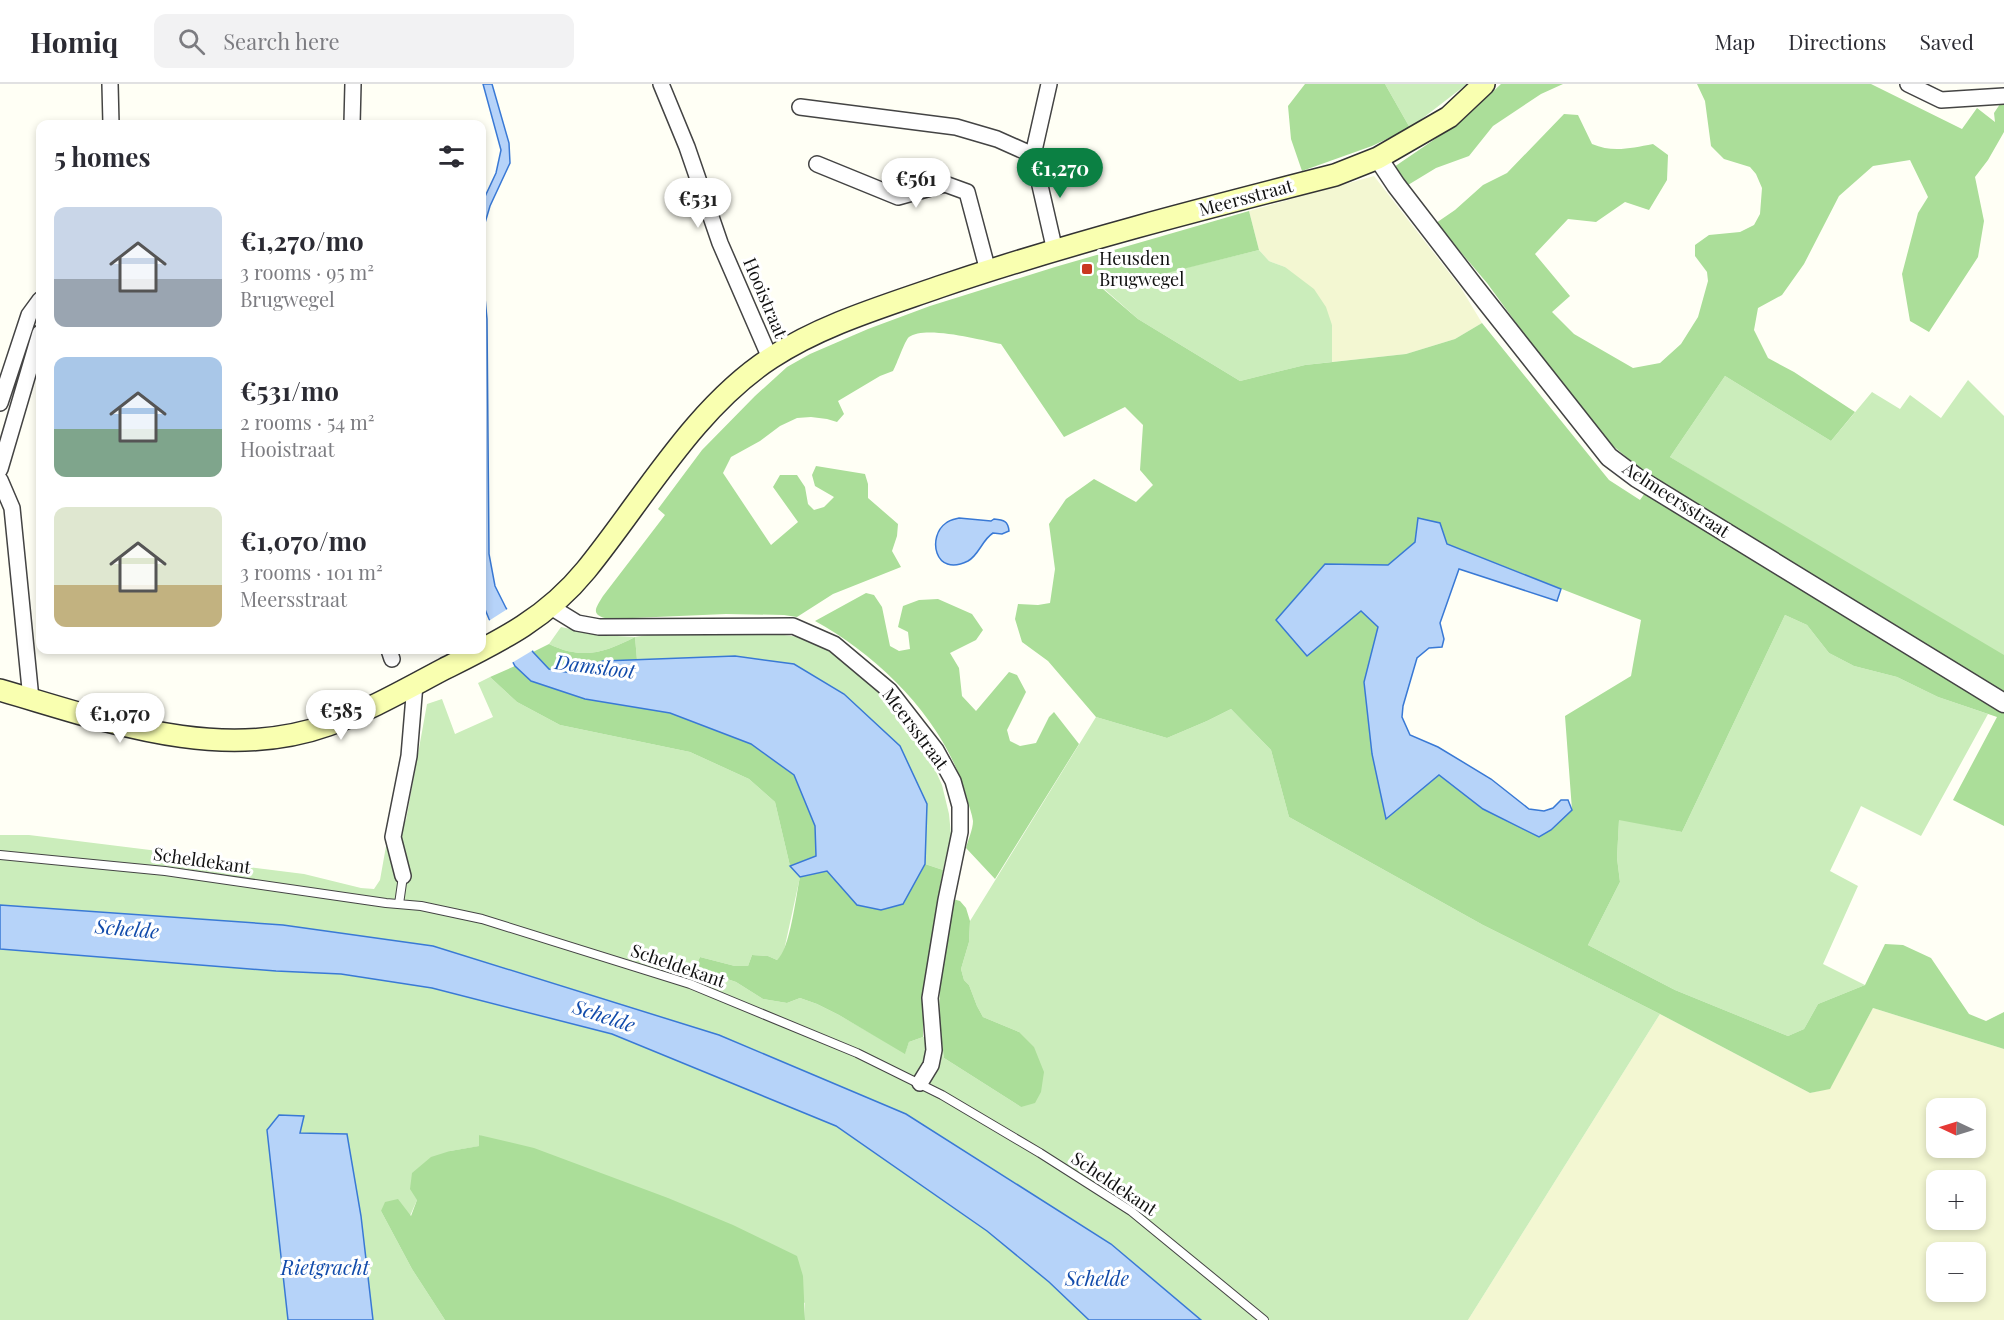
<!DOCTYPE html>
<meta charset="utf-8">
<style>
:root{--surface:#fff;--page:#f2f2f3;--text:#2b2b33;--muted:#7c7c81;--line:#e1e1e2;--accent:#0b8043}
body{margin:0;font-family:"Playfair Display",serif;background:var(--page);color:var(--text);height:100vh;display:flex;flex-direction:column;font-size:22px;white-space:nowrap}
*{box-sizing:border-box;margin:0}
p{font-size:20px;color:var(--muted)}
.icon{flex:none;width:33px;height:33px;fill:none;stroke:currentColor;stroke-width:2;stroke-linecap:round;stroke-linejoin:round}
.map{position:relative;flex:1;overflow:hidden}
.details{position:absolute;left:36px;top:36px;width:450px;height:534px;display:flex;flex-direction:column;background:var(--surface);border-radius:12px;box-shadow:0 3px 9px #0003}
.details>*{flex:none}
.needle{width:39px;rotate:274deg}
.buttons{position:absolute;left:1926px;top:1014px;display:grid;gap:12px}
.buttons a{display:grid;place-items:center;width:60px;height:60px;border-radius:12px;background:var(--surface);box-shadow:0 3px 9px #0003;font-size:30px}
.price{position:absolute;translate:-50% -51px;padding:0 14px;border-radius:21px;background:#fff;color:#222;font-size:20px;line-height:39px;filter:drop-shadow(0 2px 3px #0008)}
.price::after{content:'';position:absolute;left:50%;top:36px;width:18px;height:14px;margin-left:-9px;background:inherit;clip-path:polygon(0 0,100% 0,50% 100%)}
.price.current{background:var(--accent);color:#fff}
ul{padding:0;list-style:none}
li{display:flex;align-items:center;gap:18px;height:150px;padding:0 18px}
li span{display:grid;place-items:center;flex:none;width:168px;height:120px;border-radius:12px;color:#555}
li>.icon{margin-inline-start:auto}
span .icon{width:72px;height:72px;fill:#fffc;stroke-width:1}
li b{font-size:26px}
h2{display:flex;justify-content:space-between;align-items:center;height:72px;padding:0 18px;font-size:26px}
header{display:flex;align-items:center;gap:36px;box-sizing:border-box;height:84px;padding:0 30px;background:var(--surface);border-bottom:2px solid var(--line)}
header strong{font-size:28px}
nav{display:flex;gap:33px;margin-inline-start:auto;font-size:21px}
.search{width:420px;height:54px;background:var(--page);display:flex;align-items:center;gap:15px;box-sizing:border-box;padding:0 21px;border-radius:12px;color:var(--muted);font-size:22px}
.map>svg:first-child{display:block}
.farmland{fill:#f3f7d2;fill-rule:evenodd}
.green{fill:#cbedbb}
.forest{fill:#abde99;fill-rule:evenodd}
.water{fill:#b6d3f9;stroke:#3979d5;stroke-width:1.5}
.pier{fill:#fffff5}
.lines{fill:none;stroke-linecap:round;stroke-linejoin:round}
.service-casing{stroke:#444;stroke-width:10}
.minor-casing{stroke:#444;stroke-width:18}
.tertiary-casing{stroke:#444;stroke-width:21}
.secondary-casing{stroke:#333;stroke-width:24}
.service{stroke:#fff;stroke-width:8}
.minor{stroke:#fff;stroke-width:15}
.tertiary{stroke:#fff;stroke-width:18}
.secondary{stroke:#f9ffb0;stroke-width:21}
.poi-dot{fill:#ca3820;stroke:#fff;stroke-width:2}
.labels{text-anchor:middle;stroke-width:6;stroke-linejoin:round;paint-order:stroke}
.street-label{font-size:18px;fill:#111;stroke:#fff}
.poi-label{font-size:18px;fill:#111;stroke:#fff;text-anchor:start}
.water-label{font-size:20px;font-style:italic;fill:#114bab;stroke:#fff}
</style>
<header>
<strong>Homiq</strong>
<div class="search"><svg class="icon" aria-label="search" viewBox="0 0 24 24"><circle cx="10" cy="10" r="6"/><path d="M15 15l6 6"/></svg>Search here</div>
<nav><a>Map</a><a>Directions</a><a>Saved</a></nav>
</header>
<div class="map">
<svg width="2004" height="1236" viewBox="0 0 2004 1236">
<rect width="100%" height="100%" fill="#fffff5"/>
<!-- farmland -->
<path class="farmland" d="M1374,92l87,112 21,35 -27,16 -49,15 -74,8v-37l-47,-58 -16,-6 -10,-11 -10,-39z
M1873,924l131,41v271h-536l192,-306 150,79 20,-5zM1936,1024h40v40h-40zM1936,1096h40v40h-40zM1936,1168h40v40h-40z"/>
<!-- green -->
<path class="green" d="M1385,0h82l-57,44z
M1259,166l10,11 16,6 29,22 12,18 6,18v37l-27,3 -65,16 -102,-62 -35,-31z
M1725,292l106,65 41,-49 28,17 10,-14 31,23 27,-38 36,36v243l-334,-202z
M1785,531l22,10 22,28 25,13 43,11 41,20 50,17 -67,122 -60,-30 -31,65 28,15 -35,78 42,21 -47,19 -14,25 -16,7 -113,-46 -87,-45 32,-63 -3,-24 2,-39 63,13z
M561,543l38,8 36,2 19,-3 115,-1 30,4 28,13 21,13 31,28 49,63 14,31 7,29 2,21 -8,35 -18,-6 2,-60 -83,-110 -50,-30 -59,-8 -98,4 -2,-23c-31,16 -53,23 -86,7z
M490,593l27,25 43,23 130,27 59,27 26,23 15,64 10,11 -17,78 -6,5 -9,-4 -16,-1 -4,11h-13l-35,-9 -5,11 41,14 27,17 24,4 13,-5 17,6 22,11 66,38 4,-11 14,-5 18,-1 3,22 77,49 -2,-75 -36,-15 -6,-11 -8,-21 -5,-5 -3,-11 8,-27 1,-21 126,-204 71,21 40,-17 24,-12 40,41 18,67 194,108 177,89 -192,306h-267l-90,-76 -205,-130 -187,-79 -286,-89 -150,-21 -283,-20v-70h29l210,26 1,5 64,8 57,14 13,1 6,-9 8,-45 18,-15 21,-116 15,-5 13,35 38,-17 -15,-34z
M0,865l276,22 65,3 91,14 180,46 224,92 151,105 62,51 40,38h-284v-17l-326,-168 1,11 -30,5 -33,49 -7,16 -29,-5 31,58 33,51h-72l-12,-104 -62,-83 5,-17 -25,-1 -12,15 21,190h-288z"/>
<!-- forest -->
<path class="forest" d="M1305,0h80l25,44 -38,18 -70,25 -11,-32 -3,-33z
M1501,0h62l-22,10 -48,32 -24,30 -33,12 -28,17 -14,-18 69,-47z
M1697,0h174l91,45 15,-21 18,14 -1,-9 10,-15v34l-16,28 -13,17 9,44 -6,36 -49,75 -19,-11 -8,-47 16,-61 10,-16 -18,-37 -37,6 -34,30 -35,68 -22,31 -24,13 -4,22 14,28 26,14 61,40 -24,29 -106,-65 -55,81 334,198v171l-51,-26 44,-83 -59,-20 -41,-20 -43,-11 -25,-13 -22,-28 -22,-10 -103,217 -63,-12 -2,38 3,24 -32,63 87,45 113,46 16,-7 14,-25 47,-19 20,-41 18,1 28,13 38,56 17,7 18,-9v37l-131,-41 -43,81 -20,4 -150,-79 -177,-89 -194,-108 -18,-67 -40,-41 -24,12 -40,17 -71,-21 -48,-56 -26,-19 -7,-23 3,-15 20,1 12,-2 5,-34 -6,-45 17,-25 28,-20 42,23 17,-17 -13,-15 3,-45 -18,-18 -61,30 -63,-93c-20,-4 -76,-19 -92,-7 -4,3 -12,27 -16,34l-13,5 -42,25 6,13 -7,8 -10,-3 -16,-2 -14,1 -17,8 -20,15 -29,16 -8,16 48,72 27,-23 -25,-35 7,-12h17l8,12 3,17 6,6 10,-3 10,-10 -19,-11 -3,-11 4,-9 49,8 3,10v14l30,26 -1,12 -5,15 9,16 -68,27 -36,23 -13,-2 -58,-1 -117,5c-19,-4 -14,-10 -6,-23l62,-81 -7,-6 44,-59 53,-54 32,-29 23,-13 58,-25 62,-23 125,-39 194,-56 10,39 -156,39 35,30 102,62 65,-16 101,-11 49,-15 27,-16 127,157 31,20 14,-20 -60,-50 -107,-147 -51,-60 19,-13 28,-25 24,-12 57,-59 14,1 14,29c21,9 39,4 61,0l15,11 -1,25 -18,30 -24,-8 -29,20 -28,-3 -33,35 35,42 -18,16 22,22 59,34 27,-5 21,-19 17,-27 10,-36 -1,-9 -12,-16v-11l14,-10 31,-3 14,-7 6,-11 2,-26 -6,-14 -6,-7 -26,-8 -13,-13 -6,-45zM1418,434l29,26 194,76 -10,56 -66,40 7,94 -33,27 -56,-28 -44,-34 -53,43 -14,-64 -8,-72 14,-55 -17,-16 -36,-47 63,1 27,-23z
M866,509l8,2 8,12 8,39 9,5 11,-2 -2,-17 -10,-5 5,-21 16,-6 19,-1 34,15 11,16 -7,10 -26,13 9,15 3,28 14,15 33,-39 8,3 9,17 -19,38 3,11 10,5 16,-3 13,-26 5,-5 25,32 -84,135 -29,-31c2,-8 7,-19 7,-27 -1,-7 -4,-15 -6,-22 -20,-76 -85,-141 -152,-178z
M635,553l2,23 -34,1 -32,12 -22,-4 -16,-17 16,-8c33,16 55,9 86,-7z
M515,582l16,15 54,18 85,14 81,31 43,31 21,51 1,30 -26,10 -15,-64 -26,-23 -59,-27 -130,-27 -43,-23 -27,-25z
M925,780l18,6c-10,56 -20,111 -20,167l-14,5 -4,12 -66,-39 -22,-11 -17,-6 -13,5 -24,-4 -27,-17 -41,-14 5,-11 35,9h13l4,-11 16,1 9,4c13,-10 19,-65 23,-83l27,-6 30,34 46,-1z
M953,815l7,2 6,7 4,13 -1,21 -8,27 3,11 5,5 8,21 6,11 36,15 15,15 10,25 -3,20 -6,11 -14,4 -77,-49 -5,-38 1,-35z
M479,1051l55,13 134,50 65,27 64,31 6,20 2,44h-360l-33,-51 -31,-58 4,-9 13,-3 13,17 6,-16 -7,-11 2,-16 19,-16 19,-6 29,-5z"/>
<!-- water -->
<path class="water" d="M483,0h9l17,59 1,20 -20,43 -8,27v-30l14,-30 5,-23z
M482,181l5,54 2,235 6,32 11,22 27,44 16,17 22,4 32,-12 132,-5 59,8 50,30 56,52 27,58 -2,60 -22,40 -22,6 -24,-5 -30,-34 -27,6 -10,-11 26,-10 -1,-30 -21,-51 -43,-31 -81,-31 -85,-14 -54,-18 -16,-15 -26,-47 -7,-17z
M959,434l32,3 3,-2c10,1 14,2 15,12l-7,3 -9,-1c-11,7 -14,22 -25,28 -34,17 -41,-25 -22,-38 3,-3 9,-4 13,-5z
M1418,434l22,5 7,21 114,45 -4,12 -98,-32 -19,54 4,16 -2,8 -13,1 -12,10 -14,48 -1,11 8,18 28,12 53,32 38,30 15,2 9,-3 8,-8h7l4,10 -21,20 -12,7 -56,-28 -44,-34 -53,44 -14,-65 -8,-72 14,-55 -17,-16 -54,45 -31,-36 49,-56 63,1 27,-23z
M0,821l283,20 150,21 286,89 187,79 205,130 90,76h-112l-40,-38 -62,-51 -151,-105 -224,-92 -180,-46 -91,-14 -65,-3 -276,-22z
M279,1031l25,1 -4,17 47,1 14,82 12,104h-85l-21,-190z"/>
<!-- pier -->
<path class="pier" d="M509,524l26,41 -25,15 -23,-42z"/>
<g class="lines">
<defs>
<path id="service" d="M0,771l165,16 221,32 35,3 61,13 208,65 167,69 85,42 98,58 91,58 133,109
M399,820l4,-28"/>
<path id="minor" d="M110,0l1,40
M661,0l26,63 33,96 50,115
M1908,0l33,16 63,-4
M800,23l156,20 41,12 36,16 16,-71
M352,40l1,-40
M1033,71l22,96
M817,80l81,33 47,-13 22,8 21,79
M0,319l29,-88 11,-15
M0,385l40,-136
M0,396l12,28 19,191
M551,523l26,16 22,4 194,-1 41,18 56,47 46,59 17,31 7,25v26l-14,68 -16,98 4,52 -3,15 -11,18
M389,566l3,9
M403,792l-10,-39 16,-81 6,-72"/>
<path id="tertiary" d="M1378,74l18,27 77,100 136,172 28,21 367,225"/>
<path id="secondary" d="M0,606c104,30 219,74 328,35 40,-14 78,-36 116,-56 56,-28 102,-50 142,-99 57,-70 108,-162 185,-212 50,-33 111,-51 168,-71 130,-44 263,-78 396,-112l43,-17 71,-41 35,-33"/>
</defs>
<!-- service casing -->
<use href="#service" class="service-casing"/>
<!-- minor casing -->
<use href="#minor" class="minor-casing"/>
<!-- tertiary casing -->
<use href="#tertiary" class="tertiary-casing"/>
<!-- secondary casing -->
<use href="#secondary" class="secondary-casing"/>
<!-- service -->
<use href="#service" class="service"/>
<!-- minor -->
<use href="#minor" class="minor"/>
<!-- tertiary -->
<use href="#tertiary" class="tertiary"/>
<!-- secondary -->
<use href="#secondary" class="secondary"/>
</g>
<!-- markers -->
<rect class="poi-dot" x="1081" y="179" width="12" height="12" rx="3"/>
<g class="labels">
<!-- street labels -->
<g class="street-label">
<text transform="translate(1246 114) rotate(-15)" y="6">Meersstraat</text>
<text transform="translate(765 214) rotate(67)" y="6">Hooistraat</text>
<text transform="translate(1676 416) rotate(33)" y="6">Aelmeersstraat</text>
<text transform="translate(915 645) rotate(53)" y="6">Meersstraat</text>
<text transform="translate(202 777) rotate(8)" y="6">Scheldekant</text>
<text transform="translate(678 882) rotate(19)" y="6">Scheldekant</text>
<text transform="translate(1114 1100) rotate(34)" y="6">Scheldekant</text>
</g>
<!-- poi labels -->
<g class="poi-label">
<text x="1099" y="181">Heusden<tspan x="1099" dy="21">Brugwegel</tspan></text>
</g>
<!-- water labels -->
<g class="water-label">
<text transform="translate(595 583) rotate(7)" y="7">Damsloot</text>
<text transform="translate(127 845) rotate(5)" y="7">Schelde</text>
<text transform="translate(604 932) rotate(18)" y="7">Schelde</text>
<text x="325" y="1191">Rietgracht</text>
<text x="1097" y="1202">Schelde</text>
</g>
</g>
</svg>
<div class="buttons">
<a><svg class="needle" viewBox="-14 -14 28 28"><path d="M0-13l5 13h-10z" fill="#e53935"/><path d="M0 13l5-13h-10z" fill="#7c7c81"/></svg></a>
<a>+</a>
<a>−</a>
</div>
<b class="price current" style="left:1060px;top:115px">€1,270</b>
<b class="price" style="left:916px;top:125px">€561</b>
<b class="price" style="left:698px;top:145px">€531</b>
<b class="price" style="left:341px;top:657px">€585</b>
<b class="price" style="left:120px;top:660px">€1,070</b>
<section class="details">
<h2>5 homes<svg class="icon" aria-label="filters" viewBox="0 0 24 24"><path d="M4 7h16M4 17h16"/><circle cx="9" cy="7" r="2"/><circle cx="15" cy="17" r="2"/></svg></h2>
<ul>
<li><span style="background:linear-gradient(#c9d6e8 60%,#9aa5b1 0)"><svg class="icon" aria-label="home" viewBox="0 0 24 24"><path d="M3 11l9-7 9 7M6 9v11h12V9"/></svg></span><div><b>€1,270/mo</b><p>3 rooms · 95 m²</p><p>Brugwegel</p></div></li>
<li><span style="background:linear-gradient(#a9c7e8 60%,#7fa58c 0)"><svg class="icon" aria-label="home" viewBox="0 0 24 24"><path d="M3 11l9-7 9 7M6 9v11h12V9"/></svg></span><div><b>€531/mo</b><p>2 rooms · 54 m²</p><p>Hooistraat</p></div></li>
<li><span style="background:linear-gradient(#dfe7d0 65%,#c2b280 0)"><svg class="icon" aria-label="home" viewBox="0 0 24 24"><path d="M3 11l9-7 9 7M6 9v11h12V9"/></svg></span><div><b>€1,070/mo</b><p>3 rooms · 101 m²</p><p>Meersstraat</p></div></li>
</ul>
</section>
</div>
